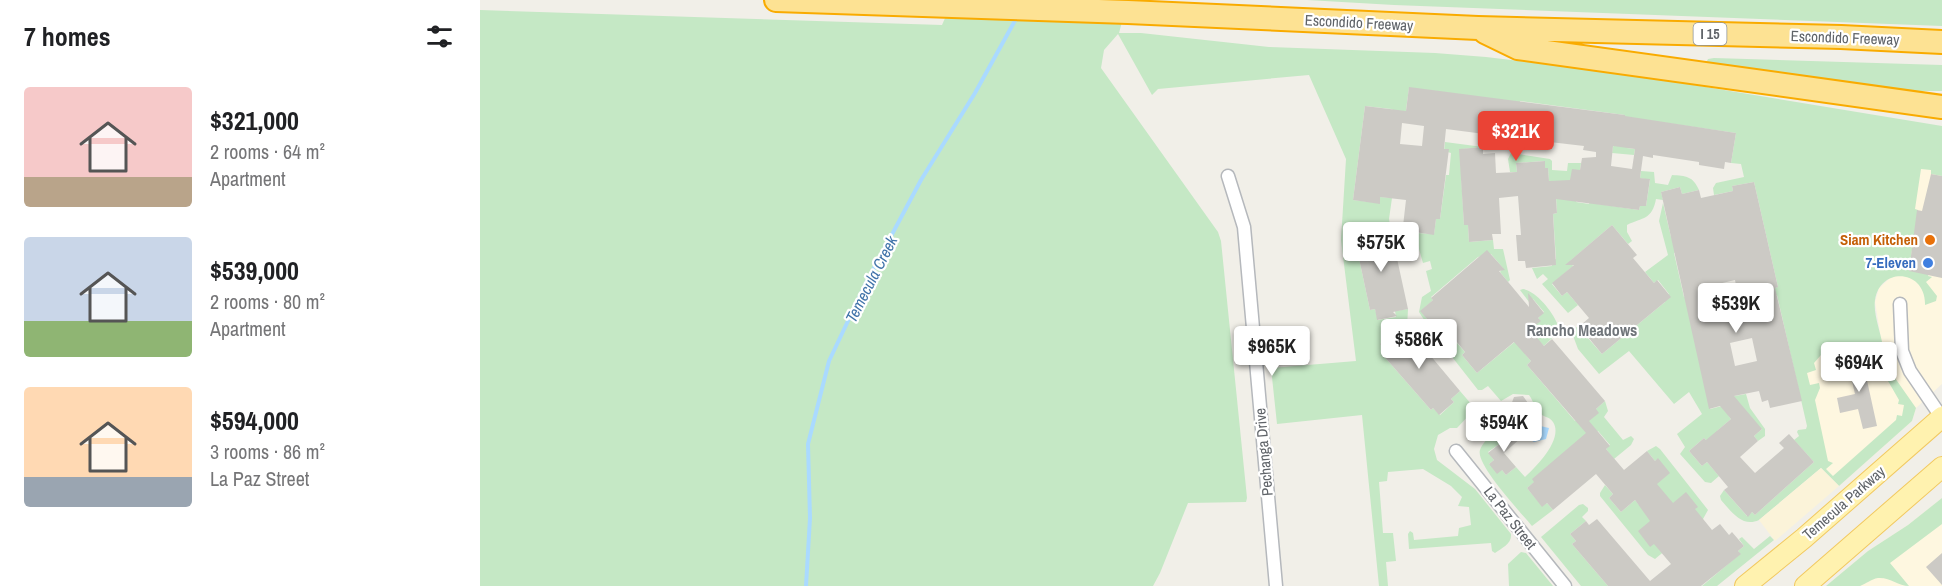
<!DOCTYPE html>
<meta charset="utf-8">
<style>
:root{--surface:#fff;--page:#f6f6f6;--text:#202124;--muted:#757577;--accent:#ea4335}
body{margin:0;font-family:"Archivo Narrow",sans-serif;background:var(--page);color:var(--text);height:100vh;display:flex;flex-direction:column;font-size:22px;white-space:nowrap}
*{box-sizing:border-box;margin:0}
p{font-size:20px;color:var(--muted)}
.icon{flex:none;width:33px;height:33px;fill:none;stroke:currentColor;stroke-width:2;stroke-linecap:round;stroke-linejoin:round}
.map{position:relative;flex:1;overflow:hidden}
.details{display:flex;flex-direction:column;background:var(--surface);width:480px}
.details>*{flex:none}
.price{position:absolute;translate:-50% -51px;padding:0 14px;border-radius:6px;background:#fff;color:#222;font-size:20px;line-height:39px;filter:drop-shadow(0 2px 3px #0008)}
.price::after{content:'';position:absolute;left:50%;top:36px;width:18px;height:14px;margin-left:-9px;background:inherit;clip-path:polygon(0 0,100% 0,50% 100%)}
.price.selected{background:var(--accent);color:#fff}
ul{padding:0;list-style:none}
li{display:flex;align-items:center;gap:18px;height:150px;padding:0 24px}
li span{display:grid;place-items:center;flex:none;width:168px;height:120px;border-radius:6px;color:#555}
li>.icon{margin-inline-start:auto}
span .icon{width:72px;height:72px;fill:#fffc;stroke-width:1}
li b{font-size:26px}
h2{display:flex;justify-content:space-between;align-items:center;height:72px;padding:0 24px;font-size:26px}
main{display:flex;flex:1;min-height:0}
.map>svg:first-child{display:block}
.commercial{fill:#fef7e0}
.green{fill:#c5e8c5}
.sand{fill:#fbf3d9}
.water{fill:#aadaff}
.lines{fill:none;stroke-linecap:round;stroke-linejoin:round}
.stream{stroke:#aadaff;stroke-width:4}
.building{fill:#cccac5;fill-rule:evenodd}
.minor-casing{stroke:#b5b8bc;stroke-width:15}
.primary-casing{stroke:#f2c960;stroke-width:22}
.motorway-casing{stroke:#f9ab00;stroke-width:26}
.minor{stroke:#fff;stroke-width:12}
.primary{stroke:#fff2af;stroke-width:20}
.motorway{stroke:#fde293;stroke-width:22}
.food-dot{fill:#e8710a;stroke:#fff;stroke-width:2}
.shop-dot{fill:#3f7fe0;stroke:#fff;stroke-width:2}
.labels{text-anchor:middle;stroke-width:4.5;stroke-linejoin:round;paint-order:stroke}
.shield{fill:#fff;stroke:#8f9295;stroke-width:1.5}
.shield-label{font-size:14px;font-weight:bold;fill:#5f6368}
.street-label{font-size:15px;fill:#5f6368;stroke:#fff}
.food-label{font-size:15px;font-weight:bold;fill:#c56008;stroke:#fff;text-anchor:end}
.shop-label{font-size:15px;font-weight:bold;fill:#366cbe;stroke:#fff;text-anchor:end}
.water-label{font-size:16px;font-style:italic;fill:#4174aa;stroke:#fff}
.neighbourhood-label{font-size:16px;font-weight:bold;fill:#70757a;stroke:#fff}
</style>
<main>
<section class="details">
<h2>7 homes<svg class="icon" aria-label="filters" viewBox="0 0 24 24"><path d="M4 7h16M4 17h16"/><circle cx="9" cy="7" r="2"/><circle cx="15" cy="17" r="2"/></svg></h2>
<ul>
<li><span style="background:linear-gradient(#f6c9c9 75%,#b9a48a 0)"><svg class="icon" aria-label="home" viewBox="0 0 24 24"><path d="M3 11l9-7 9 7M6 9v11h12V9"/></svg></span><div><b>$321,000</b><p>2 rooms · 64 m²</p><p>Apartment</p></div></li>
<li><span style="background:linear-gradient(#c9d6e8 70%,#8fb573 0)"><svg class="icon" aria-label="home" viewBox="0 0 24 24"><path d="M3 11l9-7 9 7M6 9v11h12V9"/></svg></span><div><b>$539,000</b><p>2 rooms · 80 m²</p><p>Apartment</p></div></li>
<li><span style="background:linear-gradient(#ffd9b3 75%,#9aa5b1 0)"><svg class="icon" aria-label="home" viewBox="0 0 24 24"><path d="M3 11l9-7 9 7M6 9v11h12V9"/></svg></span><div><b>$594,000</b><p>3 rooms · 86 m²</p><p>La Paz Street</p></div></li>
</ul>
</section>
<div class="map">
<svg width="1462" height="586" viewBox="0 0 1462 586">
<rect width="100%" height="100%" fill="#f1efe8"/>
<!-- commercial -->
<path class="commercial" d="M1439,165l23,5v214l-26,24 -4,13 -73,65 -18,-18 -26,-111 86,-18 -6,-37 4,-14 11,-10z
M1462,498v88h-116l42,-35 40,-26z"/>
<!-- green -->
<path class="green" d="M473,0h175l-9,33h22l128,14 166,6 51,4 129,15 327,54v50l-11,-2v-4l-10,-1 -6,40 3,1 -9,60 20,4 -1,2 4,1 -6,5 11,14 -1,5 -11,4c1,-36 -45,-39 -50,-5 -2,14 6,33 8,47l-1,6h-4l-5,-8 -52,10 -7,8 2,7 -9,3 3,12 9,-2 1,5 -5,12 13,61 5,2 -7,6 7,7 63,-56 1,-5 5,1 2,-11 -6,-1 1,-4 -11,-19 2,-3h5l21,30 -4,13 -73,65 -18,-18 -62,52c-17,8 -28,-9 -38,-20l-1,-4 4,-6 23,26 5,-4 3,3 59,-53 -20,-22 5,-4 -2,-4 1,-2 8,-1 1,-3 -30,-131 -19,4 2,8 -19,4 -4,-20 18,-4 2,5 21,-5 -24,-105 -22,4 1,5 -19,4 -1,-7 3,-5 28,-6 -3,-13 -10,-1 5,-30 -104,-15 -5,30 8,1 -1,6 -22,-2 3,-17 10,-21 -105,-14 -4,32 9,2 -1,7 -19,-2 1,-16 -2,-1 -95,-35 -3,22 3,7 -18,-8 -26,-3 -12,94 26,3 1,-6 12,1 -3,21 2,12 -9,2 -2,-6 -23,5 3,16 -3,1 13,61 5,-1 3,11 18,-3 -1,-6 13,-2 -1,19 -25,26 49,56 2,-2 7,7 14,-13 -3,-3 9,-8 12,14v7l-15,16h-7l-12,7 -4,14 3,11 38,29 36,45c1,10 -9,14 -16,19l-3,-2 -1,-8 -82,6 -1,-15 2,-3 3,2 1,7 44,-4 1,-8 12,-3 -2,-18 -11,-1 4,-9 -11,-11 -28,-17 -35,3 -1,9 -8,1 4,51h10l3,28 -10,1 2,24h-9l-17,-171 -85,9 -6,-56 85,-7 -15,-121 5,-81 -37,-84 -151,14 -6,6 -34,-61 -14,16 -3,18 117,164 3,9 26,257 -1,4 -58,1 -28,70 -7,13h-673v-576l462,15z
M827,0h635v26l-548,-21z
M1234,58l228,7v26h-31l-203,-26 -2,-2 2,-4z
M965,142l38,5 -21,2 -1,25 3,51h4l1,17 24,-2 1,9h9l7,31 -2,2 -8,-10 3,-4 -12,-14 -13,3 -47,40 2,3 -12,11 14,18 5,-4 6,7 -7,5 -5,-2 -15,-23 3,-15 9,-6 -5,-20 6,-2 -2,-8 -7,2 -6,-21 -9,1 -5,-17 13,2v5l18,1 2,-15h4l6,-44h3l2,-22 -7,-2z
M1031,153l39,6 2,2v9l15,1 1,-8h13l-5,39 13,2 1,-5 8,5 41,6 1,-4h6l4,-26 -10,-2 1,-7 13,1 1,11 13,2 4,-10c14,1 21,1 27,15l-17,4 -2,-7 -19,5 2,8 -7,-1c-4,21 -13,18 -29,26v7l5,9 -4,3 -16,-19 -42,36 3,5 -21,18 10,12 5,-4 11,13 -10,8 -26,-29 6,-5 -5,-5 -6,5 -5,-11 20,-2v-6l4,-1 -3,-45 4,-1 -2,-32h-6l-1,-13h-3l-1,-7 -28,2 1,9h-7l-2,-13z
M1183,203l8,34 8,14 -5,2 10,44 20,-4 -1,-6 17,-3 6,22 -7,2 -2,-10 -7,111 20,-5 -1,-7 17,-3 4,14 15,21v7l-7,5 -4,-5 8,-7 -34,-14 3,4 -14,12 3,4 -10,9 -6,-6 -15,13 13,15 5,-4 12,14 -8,7 -6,-1 -25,-28 5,-7 -8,-13 25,-20 -13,-22 -15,12 -45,-53 -30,23 -21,-25 -6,-16 3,-5 7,-4 8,10 -3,3 15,17 63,-52 -2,-3 6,-5 -11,-14 -4,3 -9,-11 23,-17 -9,-34z
M1043,289c13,2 29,22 34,34l-3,13 -10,10 -4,-4 -15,12 6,7 -4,4 48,56 21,-12 9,-8 3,10 -4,6 19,23 8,-4 3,3 -3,6 -17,14 -8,-10 4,-4 -12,-14 -71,57 15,18 5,-3 6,7 -21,16c-10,-12 -57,-62 -52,-76 5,-14 24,-23 35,-31l-1,9 -14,12 2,2 -14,10 6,8 -5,4 13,6 4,5 10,-8 9,10c11,-10 39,-38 28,-55 -4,-6 -11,-5 -15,-10 -4,-5 -5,-12 -9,-17l-16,-1 -12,7 -13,-15 -6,4h-4l-29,-37 1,-4 7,-6 8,9 -3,3 15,18 63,-52 -2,-3 6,-6 -11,-13 -4,3 -9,-12z
M1176,446l4,3 48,61 -5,9 -48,40 -7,-4 -48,-59v-3l5,-8 8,9 -4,4 12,14 14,-12 4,5 18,-21 1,-25 -3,2 -8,-10z
M1462,498v26l-52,39 19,23c-11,0 -19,-9 -31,-8 -7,1 -12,6 -18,8 -9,0 -24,0 -34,0l42,-35 40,-26z
M1103,504l5,4v3l-6,6 4,4 -16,13 6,7 -4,3 36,42h-27l-40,-49 38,-32z
M1290,536l4,4 -57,46h-15l38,-32 -2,-3 6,-5 -5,-7 3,-2 12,12z
M1041,552l5,1 27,33h-44l-1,-22z"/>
<!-- sand -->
<path class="sand" d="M1341,468l18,18 -64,55 -16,-21z"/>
<!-- water -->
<path class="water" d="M1050,418l6,7 13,3 -3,11 -12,3 -5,-3 1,-5 -6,-9v-3z"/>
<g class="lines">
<!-- stream -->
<path class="stream" d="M326,586l4,-68 -2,-74 21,-83 37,-78 55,-103 54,-87 42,-76"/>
</g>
<!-- building -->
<path class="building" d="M929,87l216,28v1l111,17 -5,30 -6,-1 -1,7 -25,-4v-3l-46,-7v3l-10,-2 -3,22 10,1 -4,27h-6l-1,4 -83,-11 1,14 -4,1 3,51 -30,3 -1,-7h-7l-2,-26h5l-3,-39 -19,2 2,36h-9l1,6 -24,2 -1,-17h-4l-5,-76 24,-2v7l12,-1 1,20 21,-1 -1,-9 29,-2v7h3l1,13 21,-1 2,-11 8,1 2,-12 14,-1v-5l-13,-2 1,-4 -60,-7 1,-4 -9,-1 1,-9 -23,-3 -2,13 -46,-6 -2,20h5l-9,70h-4l-2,16 -19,-3 1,-4 -13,-2 3,-26 -26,-3v7l-27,-4 12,-94 41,5zM922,123l22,3 -2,20 -22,-2zM1133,146l22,3 -3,20 -21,-3z
M1451,174l11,2v102l-33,-7 8,-61 5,1z
M1274,182l24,105 -3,1 27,113 -32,7 -2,-8 -6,2 -3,-11 -25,5 28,33 -8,7 4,5 -18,16 15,16 29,-25 -5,-5 10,-9 25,28 -59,53 -3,-3 -4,5 -24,-27 4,-3 -21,-25 -5,4 -13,-15 15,-13 2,2 25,-21 -11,-13 -11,3 -48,-217 19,-5 2,7 17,-4 2,8 32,-7 -1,-5zM1255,280l2,11 18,-4 5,20 -32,8 -2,-9 -7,2 -5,-23zM1272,338l5,23 -22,5 -5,-23z
M1132,225l25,30 -4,3 21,25 3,-3 14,17 -69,57 -15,-18 3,-2 -8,-10 7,-6 -22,-26 -5,4 -10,-13 22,-18h-9z
M900,227l2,6 9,-2 17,78 -15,3 4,4 -20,4 -2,-11 -5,1 -13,-61 3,-1 -3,-16z
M1007,250l18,20 -6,1 30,36 -1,-14 16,20 -6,5 3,3 -11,8 14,17 8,-7 53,62 -9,8 3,4 -10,8 21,25 -4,3 18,21 23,-19 8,10 3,-3 12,15 -13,11 16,19 13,-11 12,15 -3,2 17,21 8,-6 9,11 3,-3 12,14 -6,5 3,3 -40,32h-93l-36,-42 4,-3 -6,-7 16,-13 3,4 8,-6 53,62 21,-17 -17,-20 -4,3 -12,-16 12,-10 -15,-21 -14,12 -12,-14 4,-4 -17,-20 -43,36 -6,-7 -5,4 -15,-19 7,-6 -2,-3 54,-46 -59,-68 4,-4 -17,-19 -37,31 -15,-18 3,-3 -17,-21 -2,1 -6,-7 -4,4 -16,-18 13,-11 -2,-2z
M924,324l56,67 -9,8 3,3 -15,13 -6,-7 -2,2 -49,-56 4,-3 -6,-7z
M1381,353l16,73 -14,3 -5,-20 -18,4 -3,-15 18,-4 -9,-38z
M1043,396l5,7 -3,8 -9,1 -5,-7 3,-8z
M1034,428l8,9 -18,16 12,14 -10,8 -4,-5 -5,4 -8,-10 5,-4 -6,-7 14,-11 -2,-2z
M1462,553v32l-16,-18z"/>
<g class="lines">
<defs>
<path id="minor" d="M748,176l16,51 32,359
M1420,304l2,47 8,20 32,47
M976,451l109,135"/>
<path id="primary" d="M1265,586l59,-48 138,-121
M1325,586l137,-119"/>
<path id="motorway" d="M296,0l352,12 350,16 363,9 101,5
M1005,32l33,16 424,59"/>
</defs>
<!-- minor casing -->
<use href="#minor" class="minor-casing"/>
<!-- primary casing -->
<use href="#primary" class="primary-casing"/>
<!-- motorway casing -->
<use href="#motorway" class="motorway-casing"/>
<!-- minor -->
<use href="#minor" class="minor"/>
<!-- primary -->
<use href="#primary" class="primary"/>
<!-- motorway -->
<use href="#motorway" class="motorway"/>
</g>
<!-- markers -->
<circle class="food-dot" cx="1450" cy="240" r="6"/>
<circle class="shop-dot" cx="1448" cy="263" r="6"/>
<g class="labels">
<!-- shield labels -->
<rect class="shield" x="1213.5" y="23" width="33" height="22" rx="4.5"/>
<g class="shield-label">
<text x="1230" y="39">I 15</text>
</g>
<!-- street labels -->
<g class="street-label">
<text transform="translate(879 23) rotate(3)" y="5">Escondido Freeway</text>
<text transform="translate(1365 38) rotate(2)" y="5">Escondido Freeway</text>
<text transform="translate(784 452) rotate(-95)" y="5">Pechanga Drive</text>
<text transform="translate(1364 503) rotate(-41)" y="5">Temecula Parkway</text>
<text transform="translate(1030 518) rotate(52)" y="5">La Paz Street</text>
</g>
<!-- food labels -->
<g class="food-label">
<text x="1438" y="245">Siam Kitchen</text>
</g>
<!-- shop labels -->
<g class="shop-label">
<text x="1436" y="268">7-Eleven</text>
</g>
<!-- water labels -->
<g class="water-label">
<text transform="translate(391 279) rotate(-63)" y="6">Temecula Creek</text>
</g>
<!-- neighbourhood labels -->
<g class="neighbourhood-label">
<text x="1102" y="336">Rancho Meadows</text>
</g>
</g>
</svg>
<b class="price selected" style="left:1036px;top:162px">$321K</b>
<b class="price" style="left:901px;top:273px">$575K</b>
<b class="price" style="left:1256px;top:334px">$539K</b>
<b class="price" style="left:939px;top:370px">$586K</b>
<b class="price" style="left:792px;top:377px">$965K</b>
<b class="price" style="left:1379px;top:393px">$694K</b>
<b class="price" style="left:1024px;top:453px">$594K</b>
</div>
</main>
